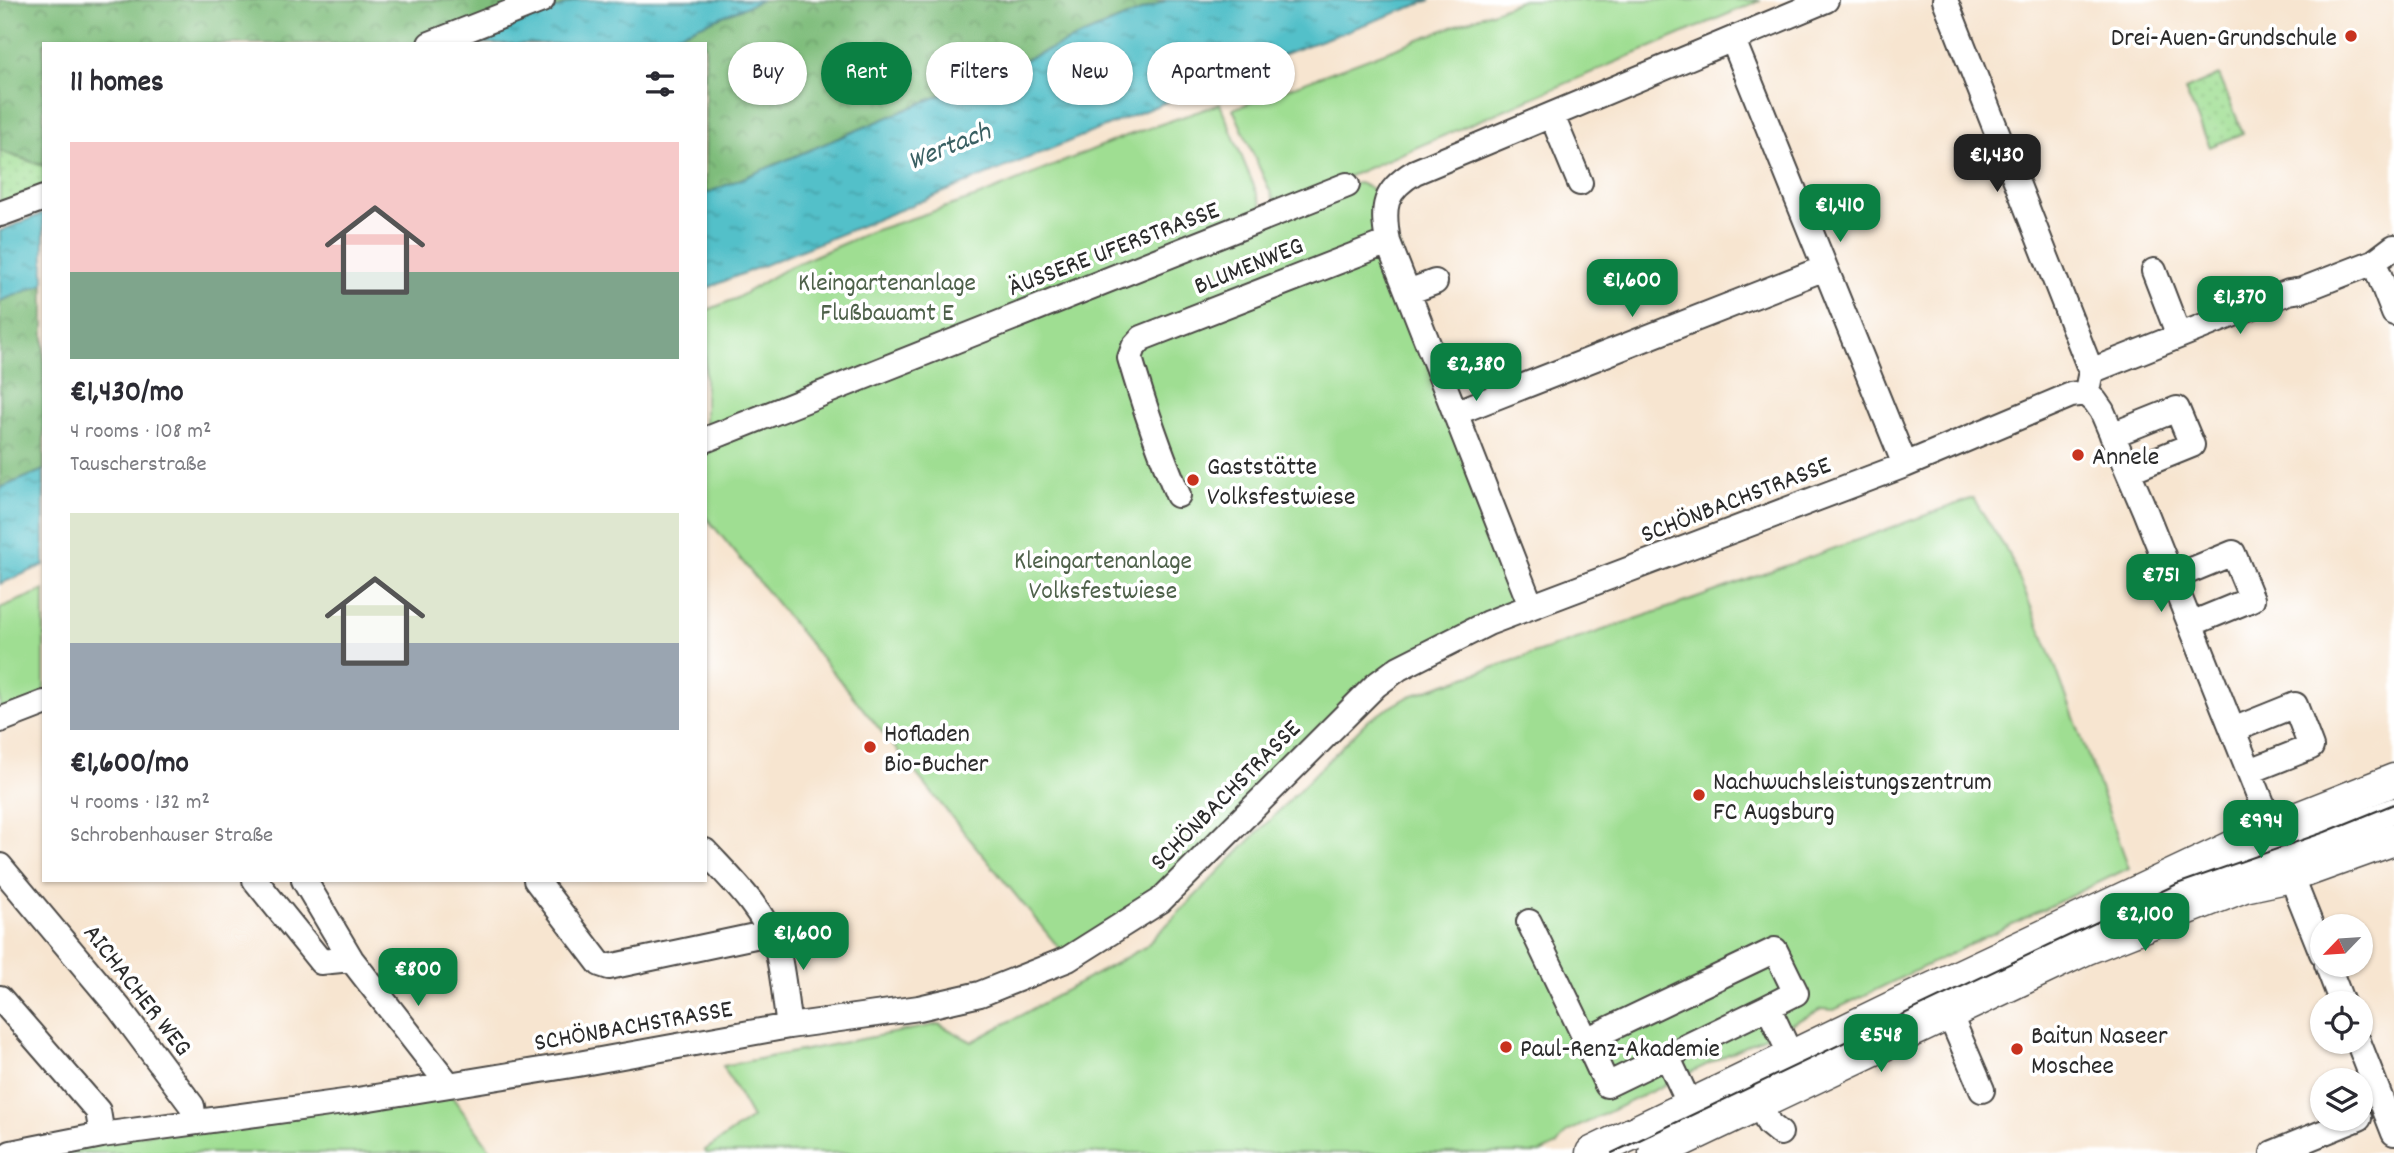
<!DOCTYPE html>
<meta charset="utf-8">
<style>
:root{--surface:#fff;--page:#f2f2f3;--text:#2b2b33;--muted:#7c7c81;--accent:#0b8043}
body{margin:0;font-family:Dekko,sans-serif;background:var(--page);color:var(--text);height:100vh;display:flex;flex-direction:column;font-size:26px;white-space:nowrap}
*{box-sizing:border-box;margin:0}
p{font-size:23px;color:var(--muted)}
.icon{flex:none;width:38px;height:38px;fill:none;stroke:currentColor;stroke-width:2;stroke-linecap:round;stroke-linejoin:round}
.map{position:relative;flex:1;overflow:hidden}
.panel{position:absolute;left:42px;top:42px;width:665px;height:840px;display:flex;flex-direction:column;background:var(--surface);border-radius:0px;box-shadow:0 2px 5px #0004}
.panel>*{flex:none}
.top-card{position:absolute;left:728px;top:42px;width:665px;height:63px;display:flex;gap:14px}
.needle{width:46px;rotate:245deg}
.tools{position:absolute;left:2310px;top:914px;display:grid;gap:14px}
.tools a{display:grid;place-items:center;width:63px;height:63px;border-radius:50%;background:var(--surface);box-shadow:0 2px 5px #0004;font-size:35px}
.price{position:absolute;translate:-50% -60px;padding:0 16px;border-radius:14px;background:var(--accent);color:#fff;font-size:23px;line-height:46px;filter:drop-shadow(0 2px 4px #0008)}
.price::after{content:'';position:absolute;left:50%;top:42px;width:21px;height:16px;margin-left:-10px;background:inherit;clip-path:polygon(0 0,100% 0,50% 100%)}
.price.current{background:#222;color:#fff}
ul{padding:0;list-style:none}
li{display:grid;align-content:center;gap:14px;height:371px;padding:0 28px}
li span{display:grid;place-items:center;height:217px;border-radius:0px;color:#555}
li>.icon{margin-inline-start:auto}
span .icon{width:126px;height:126px;fill:#fffc;stroke-width:1}
li b{font-size:30px}
h2{display:flex;justify-content:space-between;align-items:center;height:84px;padding:0 28px;font-size:30px}
.chip{padding:0 24px;border-radius:32px;background:var(--surface);box-shadow:0 2px 5px #0004;font-size:24px;line-height:63px}
.chip.current{background:var(--accent);color:#fff}
.map>svg:first-child{display:block}
.grass{fill:url(#grass-dots);stroke:#65845e;stroke-width:2}
.forest{fill:url(#forest-crowns);stroke:#557454;stroke-width:2}
.garden{fill:#9fde92;stroke:#65845e;stroke-width:2}
.water{fill:url(#water-ripples);stroke:#3f767a;stroke-width:2}
.lines{fill:none;stroke-linecap:round;stroke-linejoin:round}
.minor-casing{stroke:#4a4744;stroke-width:28}
.major-casing{stroke:#4a4744;stroke-width:35}
.minor{stroke:#fff;stroke-width:24}
.major{stroke:#fff;stroke-width:32}
.tram{stroke:#2b2b2b;stroke-width:2}
.poi-dot{fill:#c8321e;stroke:#fff;stroke-width:2.5}
.labels{text-anchor:middle;stroke-width:7;stroke-linejoin:round;paint-order:stroke}
.poi-label{font-size:26px;fill:#2b2b2b;stroke:#fff;text-anchor:start}
.street-label{font-size:26px;fill:#2b2b2b;stroke:#fff}
.park-label{font-size:26px;fill:#4e614a;stroke:#fff}
.water-label{font-size:28px;font-style:italic;fill:#395f62;stroke:#fff}
</style>
<div class="map">
<svg width="2394" height="1153" viewBox="0 0 2394 1153">
<defs>
<pattern id="grass-dots" width="8" height="8" patternUnits="userSpaceOnUse" patternTransform="scale(1.75)"><rect width="8" height="8" fill="#9fde92"/><path d="M2 2h.1M6 6h.1" fill="none" stroke="#89bf7e" stroke-width="1.8" stroke-linecap="round"/></pattern>
<pattern id="forest-crowns" width="20" height="18" patternUnits="userSpaceOnUse" patternTransform="scale(1.75)"><rect width="20" height="18" fill="#7fbd7c"/><path d="M2 6a3 3 0 1 1 6 0M12 15a3 3 0 1 1 6 0" fill="none" stroke="#689a66"/></pattern>
<pattern id="water-ripples" width="26" height="14" patternUnits="userSpaceOnUse" patternTransform="scale(1.75)"><rect width="26" height="14" fill="#53c0c9"/><path d="M2 4q2-2 4 0t4 0M15 11q2-2 4 0t4 0" fill="none" stroke="#459ca3"/></pattern>
</defs>
<rect width="100%" height="100%" fill="#fff"/>
<filter id="ink" filterUnits="userSpaceOnUse"><feTurbulence type="fractalNoise" baseFrequency=".0143" numOctaves="2"/><feDisplacementMap in="SourceGraphic" scale="14" xChannelSelector="R" yChannelSelector="G"/><feConvolveMatrix kernelMatrix="1 2 1 2 8 2 1 2 1" color-interpolation-filters="sRGB"/></filter>
<filter id="wash" filterUnits="userSpaceOnUse"><feTurbulence type="fractalNoise" baseFrequency=".00686" numOctaves="4" result="noise"/><feDisplacementMap in="SourceGraphic" scale="28" xChannelSelector="R" yChannelSelector="G"/><feGaussianBlur stdDeviation="1.57" result="paint"/><feColorMatrix in="noise" values="0 0 0 0 0 0 0 0 0 0 0 0 0 0 0 0 0 1.4 0 .05"/><feComposite in="paint" operator="in"/></filter>
<g filter="url(#wash)">
<rect width="100%" height="100%" fill="#f7e5d0"/>
<!-- grass -->
<path class="grass" d="M2219,75l24,58 -33,14 -25,-57z
M0,151l44,15v20l-44,20z"/>
<!-- forest -->
<path class="forest" d="M0,0h577l-109,44h-424v122l-44,-15z
M762,0h405l-462,194v-150h-51z
M44,284v186l-44,18v-187z"/>
<!-- garden -->
<path class="garden" d="M1523,0h238l-484,207 -44,-98z
M1220,104l47,114 80,-33 12,-2 30,13 -5,9 147,401 -132,62 -239,233 -92,58 -363,-443v-205l30,-12 54,-32 81,-35 110,-36 143,-59z
M1973,498l36,56 44,106 76,208 -295,142 -12,-1 -255,123 -10,13 -17,8h-834l-2,-2 48,-33 -29,-52 216,-42 33,18 173,-95 222,-226 43,-25 287,-98z
M44,590v113l-44,17v-112z
M448,1091l45,62h-482z"/>
<!-- water -->
<path class="water" d="M577,0h185l-108,44h-186z
M1167,0h264l-139,51 -587,238v-95z
M44,213v71l-44,17v-70z
M44,470v95l-44,19v-96z"/>
</g>
<g filter="url(#ink)">
<g class="lines">
<defs>
<path id="minor" d="M1945,0l146,371
M1733,40l172,425
M430,44l112,-44
M1552,116l28,67
M0,214l44,-16
M2374,262l20,51
M2154,271l25,65
M1408,292l27,-10
M2088,386l3,-15 198,-79 13,-2 72,-28 20,-15
M2086,393l9,8 7,10 43,100 177,442
M1455,413l370,-145
M2112,435l65,-26 15,36 -64,26
M705,440l642,-255
M1178,495c-20,-47 -34,-89 -48,-137l4,-11 8,-9 246,-96
M2172,578l61,-25 19,46 -61,25
M1531,606l-143,-364c-6,-35 -5,-51 27,-70l411,-172
M0,720l44,-17
M2233,730l62,-25 16,42 -61,24
M705,851c26,28 58,58 71,95 7,22 9,57 13,80
M0,866l119,142 73,98 2,15
M255,880l66,82 30,-3
M304,880l47,79 98,126
M536,880l64,84 9,3 160,-34
M2151,903l28,-14 215,-79
M1529,922l57,118
M2327,964l15,39
M0,998l98,113 4,24
M1949,1013l33,77
M2358,1041l36,92
M1667,1056l101,-49
M1759,1103l10,21 11,9
M1690,1105l-23,-49 -60,29 -21,-45 189,-90 21,43 -28,14 23,49
M11,1153l91,-18 249,-34 227,-37 211,-38 130,-18 61,-14 88,-35 92,-58 216,-216 23,-17 89,-45 417,-158 166,-70 15,-2
M2273,1153l86,-35"/>
<path id="major" d="M1592,1153l306,-148 375,-177 121,-48
M1655,1153l432,-205 157,-62 47,-10 103,-37"/>
</defs>
<!-- minor casing -->
<use href="#minor" class="minor-casing"/>
<!-- major casing -->
<use href="#major" class="major-casing"/>
<!-- minor -->
<use href="#minor" class="minor"/>
<!-- major -->
<use href="#major" class="major"/>
<!-- tram -->
<path class="tram" d="M1612,1153l565,-269 148,-52 69,-28"/>
</g>
</g>
<!-- markers -->
<g class="poi-dot">
<circle cx="2351" cy="36" r="7"/>
<circle cx="2078" cy="455" r="7"/>
<circle cx="1193" cy="480" r="7"/>
<circle cx="870" cy="747" r="7"/>
<circle cx="1699" cy="795" r="7"/>
<circle cx="1506" cy="1047" r="7"/>
<circle cx="2017" cy="1049" r="7"/>
</g>
<g class="labels">
<!-- poi labels -->
<g class="poi-label">
<text x="2337" y="45" text-anchor="end">Drei-Auen-Grundschule</text>
<text x="2092" y="464">Annele</text>
<text x="1207" y="474">Gaststätte<tspan x="1207" dy="30">Volksfestwiese</tspan></text>
<text x="884" y="741">Hofladen<tspan x="884" dy="30">Bio-Bucher</tspan></text>
<text x="1713" y="789">Nachwuchsleistungszentrum<tspan x="1713" dy="30">FC Augsburg</tspan></text>
<text x="2031" y="1043">Baitun Naseer<tspan x="2031" dy="30">Moschee</tspan></text>
<text x="1520" y="1056">Paul-Renz-Akademie</text>
</g>
<!-- street labels -->
<g class="street-label">
<text transform="translate(1113 247) rotate(-21)" y="9">ÄUSSERE UFERSTRASSE</text>
<text transform="translate(1248 264) rotate(-22)" y="9">BLUMENWEG</text>
<text transform="translate(1735 498) rotate(-21)" y="9">SCHÖNBACHSTRASSE</text>
<text transform="translate(1224 794) rotate(-45)" y="9">SCHÖNBACHSTRASSE</text>
<text transform="translate(139 989) rotate(52)" y="9">AICHACHER WEG</text>
<text transform="translate(633 1024) rotate(-10)" y="9">SCHÖNBACHSTRASSE</text>
</g>
<!-- park labels -->
<g class="park-label">
<text x="887" y="290">Kleingartenanlage<tspan x="887" dy="30">Flußbauamt E</tspan></text>
<text x="1103" y="568">Kleingartenanlage<tspan x="1103" dy="30">Volksfestwiese</tspan></text>
</g>
<!-- water labels -->
<g class="water-label">
<text transform="translate(948 144) rotate(-22)" y="10">Wertach</text>
</g>
</g>
</svg>
<div class="tools">
<a><svg class="needle" viewBox="-14 -14 28 28"><path d="M0-13l5 13h-10z" fill="#e53935"/><path d="M0 13l5-13h-10z" fill="#7c7c81"/></svg></a>
<a><svg class="icon" aria-label="locate" viewBox="0 0 24 24"><circle cx="12" cy="12" r="6"/><path d="M12 2v4M12 18v4M2 12h4M18 12h4"/></svg></a>
<a><svg class="icon" aria-label="layers" viewBox="0 0 24 24"><path d="M12 4l9 5-9 5-9-5zM3 14l9 5 9-5"/></svg></a>
</div>
<b class="price current" style="left:1997px;top:194px">€1,430</b>
<b class="price" style="left:1840px;top:244px">€1,410</b>
<b class="price" style="left:1632px;top:319px">€1,600</b>
<b class="price" style="left:2240px;top:336px">€1,370</b>
<b class="price" style="left:1476px;top:403px">€2,380</b>
<b class="price" style="left:2161px;top:614px">€751</b>
<b class="price" style="left:2261px;top:860px">€994</b>
<b class="price" style="left:2145px;top:953px">€2,100</b>
<b class="price" style="left:803px;top:972px">€1,600</b>
<b class="price" style="left:418px;top:1008px">€800</b>
<b class="price" style="left:1881px;top:1074px">€548</b>
<div class="top-card">
<a class="chip">Buy</a>
<a class="chip current">Rent</a>
<a class="chip">Filters</a>
<a class="chip">New</a>
<a class="chip">Apartment</a>
</div>
<section class="panel">
<h2>11 homes<svg class="icon" aria-label="filters" viewBox="0 0 24 24"><path d="M4 7h16M4 17h16"/><circle cx="9" cy="7" r="2"/><circle cx="15" cy="17" r="2"/></svg></h2>
<ul>
<li><span style="background:linear-gradient(#f6c9c9 60%,#7fa58c 0)"><svg class="icon" aria-label="home" viewBox="0 0 24 24"><path d="M3 11l9-7 9 7M6 9v11h12V9"/></svg></span><div><b>€1,430/mo</b><p>4 rooms · 108 m²</p><p>Tauscherstraße</p></div></li>
<li><span style="background:linear-gradient(#dfe7d0 60%,#9aa5b1 0)"><svg class="icon" aria-label="home" viewBox="0 0 24 24"><path d="M3 11l9-7 9 7M6 9v11h12V9"/></svg></span><div><b>€1,600/mo</b><p>4 rooms · 132 m²</p><p>Schrobenhauser Straße</p></div></li>
</ul>
</section>
</div>
